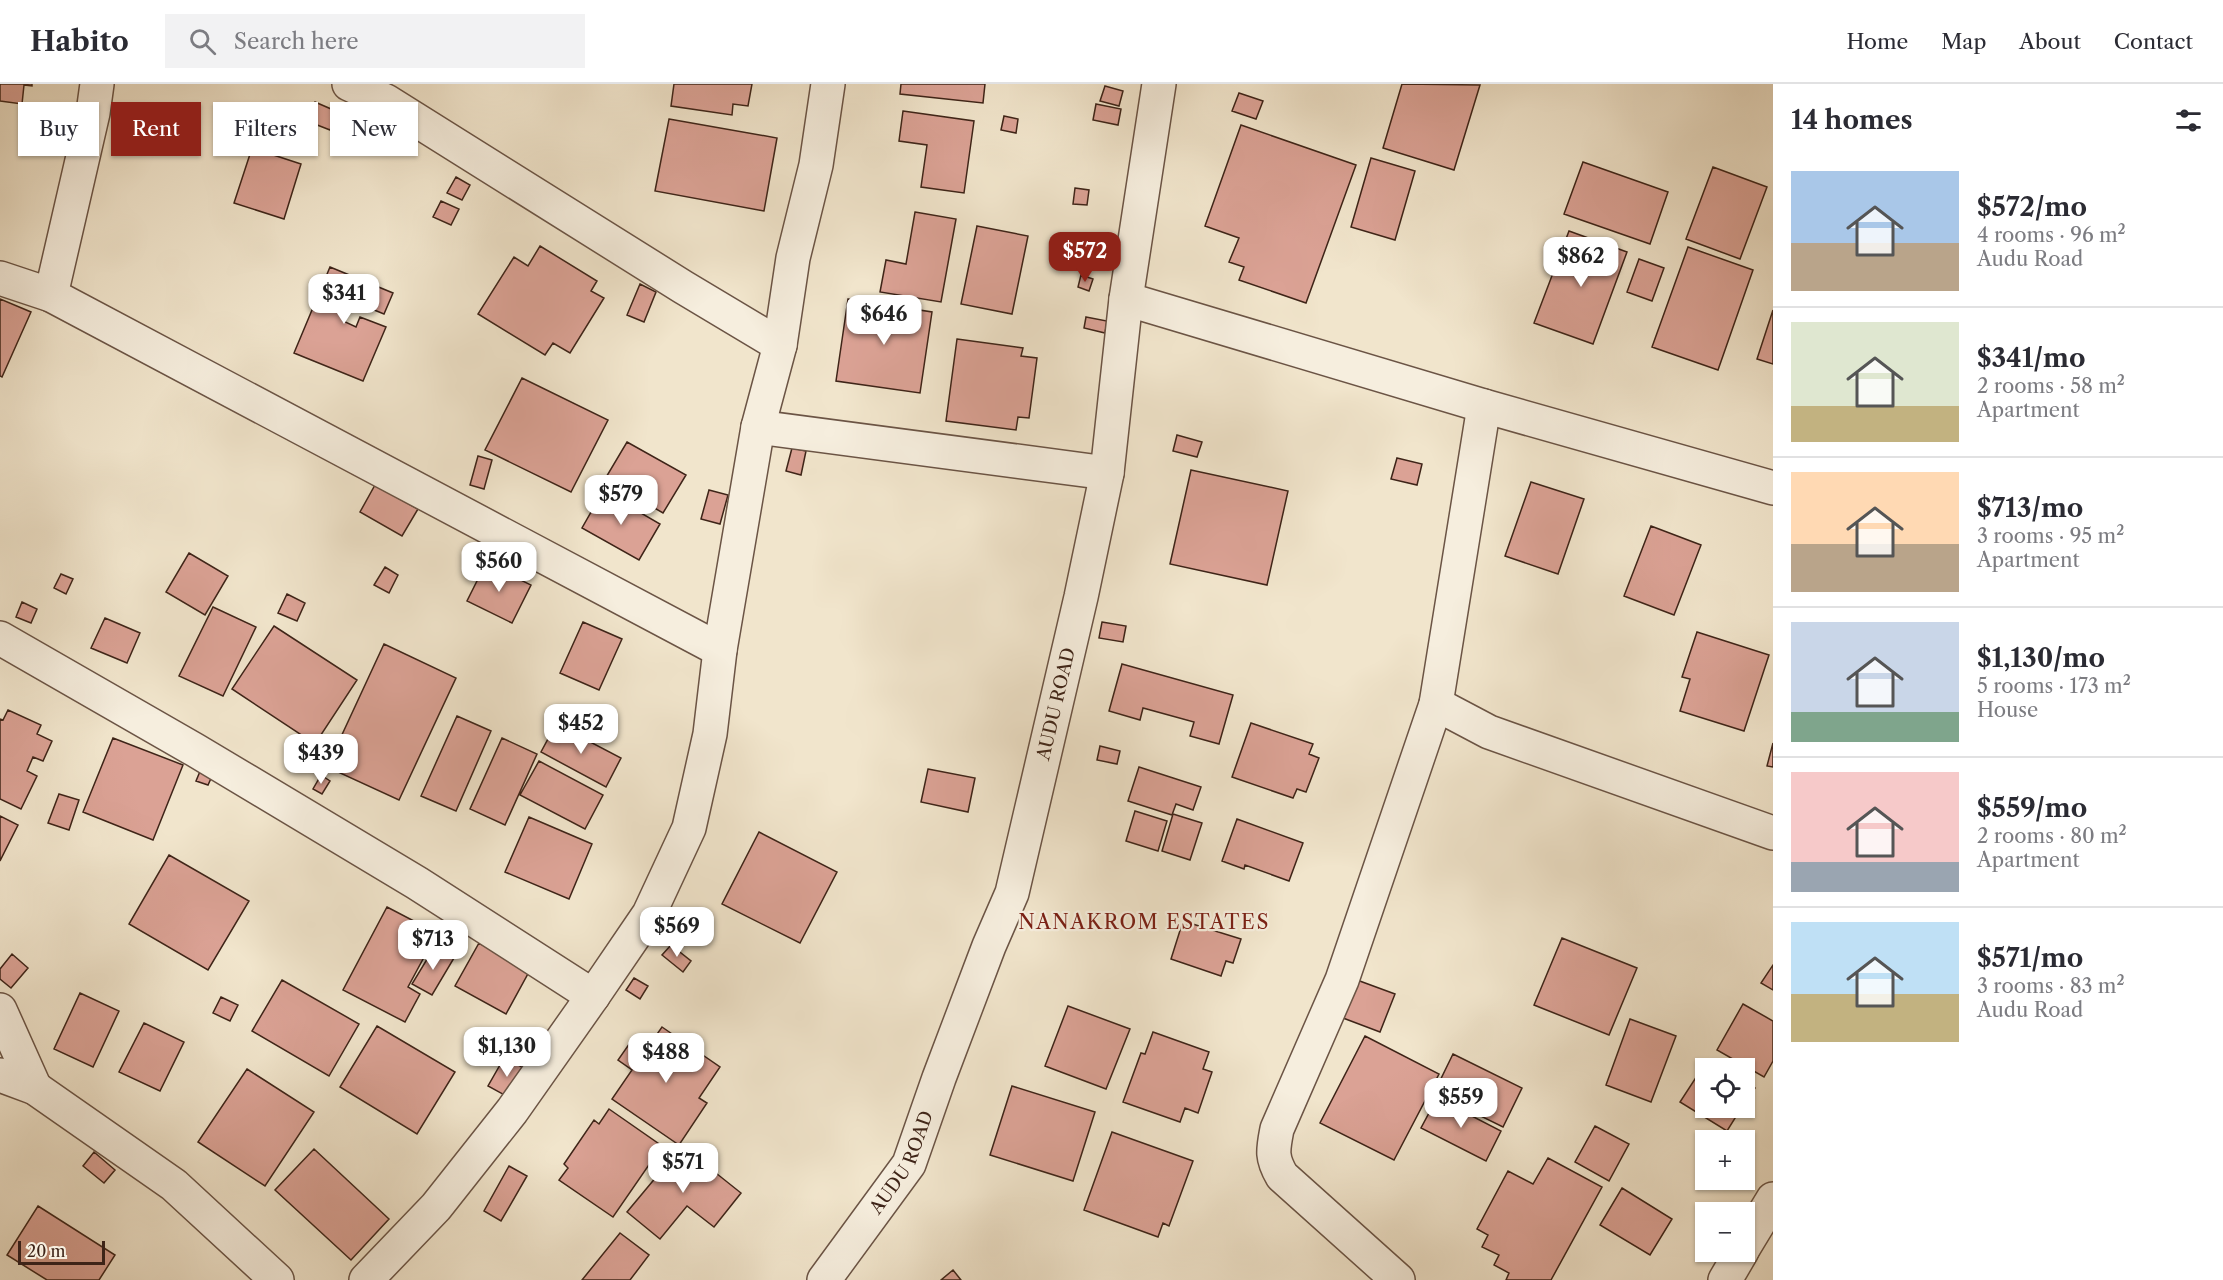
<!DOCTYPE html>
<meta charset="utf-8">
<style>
:root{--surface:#fff;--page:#f2f2f3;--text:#2b2b33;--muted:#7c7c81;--line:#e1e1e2;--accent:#8f2418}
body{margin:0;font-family:"Libre Caslon Text",serif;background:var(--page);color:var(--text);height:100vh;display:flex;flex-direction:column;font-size:22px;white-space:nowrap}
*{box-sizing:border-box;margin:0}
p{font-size:20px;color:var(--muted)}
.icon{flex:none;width:33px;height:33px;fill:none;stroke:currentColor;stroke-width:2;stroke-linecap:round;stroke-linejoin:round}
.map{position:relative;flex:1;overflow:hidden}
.side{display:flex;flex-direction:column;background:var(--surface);width:450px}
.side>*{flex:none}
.hud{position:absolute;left:18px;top:18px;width:570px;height:54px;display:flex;gap:12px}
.fabs{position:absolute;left:1695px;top:974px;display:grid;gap:12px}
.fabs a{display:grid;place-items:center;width:60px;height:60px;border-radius:0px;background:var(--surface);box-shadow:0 2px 4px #0004;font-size:30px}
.scale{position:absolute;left:18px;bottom:15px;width:87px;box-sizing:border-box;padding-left:6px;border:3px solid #3e2418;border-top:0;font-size:16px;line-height:21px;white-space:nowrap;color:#3e2418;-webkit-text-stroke:4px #f6eede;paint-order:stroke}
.price{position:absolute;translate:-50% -51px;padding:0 14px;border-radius:12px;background:#fff;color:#222;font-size:20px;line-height:39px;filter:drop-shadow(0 2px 3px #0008)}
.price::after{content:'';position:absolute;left:50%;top:36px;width:18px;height:14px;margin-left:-9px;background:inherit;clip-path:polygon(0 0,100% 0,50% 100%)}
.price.active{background:var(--accent);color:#fff}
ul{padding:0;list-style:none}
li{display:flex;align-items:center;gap:18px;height:150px;padding:0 18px}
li+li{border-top:2px solid var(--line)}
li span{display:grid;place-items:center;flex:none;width:168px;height:120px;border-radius:0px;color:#555}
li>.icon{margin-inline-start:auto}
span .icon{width:72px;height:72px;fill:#fffc;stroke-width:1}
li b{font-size:26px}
h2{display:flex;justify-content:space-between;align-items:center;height:72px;padding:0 18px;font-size:26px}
.pill{padding:0 21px;border-radius:0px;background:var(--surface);box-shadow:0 2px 4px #0004;font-size:21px;line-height:54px}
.pill.active{background:var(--accent);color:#fff}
header{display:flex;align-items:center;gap:36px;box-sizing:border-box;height:84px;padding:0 30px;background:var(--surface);border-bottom:2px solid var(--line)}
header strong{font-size:28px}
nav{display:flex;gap:33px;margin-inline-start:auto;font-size:21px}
.search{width:420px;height:54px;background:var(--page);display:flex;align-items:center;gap:15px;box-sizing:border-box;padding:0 21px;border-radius:0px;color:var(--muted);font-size:22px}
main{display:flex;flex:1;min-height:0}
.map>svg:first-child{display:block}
.building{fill:#dba295;stroke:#3e2418;stroke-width:1.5}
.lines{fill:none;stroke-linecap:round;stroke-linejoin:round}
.minor-casing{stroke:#6b5445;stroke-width:36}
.minor{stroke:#f6eede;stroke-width:33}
.labels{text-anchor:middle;stroke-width:4.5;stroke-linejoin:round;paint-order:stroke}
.street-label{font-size:18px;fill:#3e2418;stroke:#f6eede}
.neighbourhood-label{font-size:20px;letter-spacing:1.5px;fill:#7a1f14;stroke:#f6eede}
</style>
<header>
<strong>Habito</strong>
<div class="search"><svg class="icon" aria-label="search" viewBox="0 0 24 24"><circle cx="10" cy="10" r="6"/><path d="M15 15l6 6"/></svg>Search here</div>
<nav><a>Home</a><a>Map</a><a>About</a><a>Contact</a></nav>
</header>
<main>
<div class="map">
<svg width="1773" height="1196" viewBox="0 0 1773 1196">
<rect width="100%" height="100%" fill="#f1e5cc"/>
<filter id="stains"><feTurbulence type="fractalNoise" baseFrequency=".00333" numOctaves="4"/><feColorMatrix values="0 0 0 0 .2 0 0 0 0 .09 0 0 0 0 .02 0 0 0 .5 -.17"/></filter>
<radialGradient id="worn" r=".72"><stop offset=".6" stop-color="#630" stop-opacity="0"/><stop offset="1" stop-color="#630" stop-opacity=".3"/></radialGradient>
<!-- building -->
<path class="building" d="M0,0h32v2l-8,-1 -2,19 -22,-3z
M674,0h78l-4,22 -15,-2 -1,11 -61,-9z
M901,0h84l-2,19 -83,-9z
M1402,0l78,1 -26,85 -71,-22z
M1105,2l18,5 -4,15 -19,-5z
M1239,9l24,8 -7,18 -24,-8z
M315,18l23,10 -8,18 -23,-9z
M1096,20l25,5 -3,16 -25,-5z
M56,22l14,3 -4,20 -15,-3z
M903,27l71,10 -10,72 -43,-6 6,-42 -28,-4z
M1004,32l14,3 -2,14 -15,-3z
M669,35l108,19 -13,73 -109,-20z
M1241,41l115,40 -50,138 -67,-23 5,-13 -15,-5 10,-24 -34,-12z
M34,46l19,4 -4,19 -19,-4z
M252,64l49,16 -17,55 -50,-16z
M1371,74l44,13 -20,69 -44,-13z
M1583,78l85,30 -18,52 -86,-30z
M1713,83l54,20 -27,72 -54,-20z
M456,93l14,8 -8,15 -15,-7z
M1075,104l14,2 -2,15 -14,-1z
M441,117l18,8 -8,16 -18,-8z
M915,128l41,7 -15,83 -61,-10 6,-32 20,4z
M977,142l51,10 -16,78 -51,-10z
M1569,147l58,21 -34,92 -59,-21z
M540,162l57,35 -6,10 13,7 -34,55 -17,-10 -8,12 -67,-41 36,-57 14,9z
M1688,163l65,23 -35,100 -66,-23z
M1639,175l25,9 -12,33 -25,-9z
M330,183l63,26 -9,21 -32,-13 -9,20 13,6 4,-10 26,10 -23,54 -69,-28z
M1081,191l12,4 -4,12 -11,-4z
M640,200l16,8 -12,30 -17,-7z
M0,215l31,13 -29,65 -2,-1z
M848,215l84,13 -12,81 -84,-12z
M1773,226v54l-16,-5z
M1086,233l21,4 -2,12 -21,-5z
M957,255l66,9 -2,8 16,2 -8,60 -11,-1 -2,13 -70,-9z
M522,294l86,42 -37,72 -86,-42z
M1177,351l25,7 -5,15 -24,-6z
M627,358l59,33 -23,38 -58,-34z
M792,364l14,3 -5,24 -15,-4z
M478,372l14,4 -8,29 -14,-4z
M1397,374l25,6 -5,21 -26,-6z
M1191,386l97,21 -21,94 -97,-21z
M1531,398l53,17 -26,75 -53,-18z
M375,401l43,24 -16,27 -42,-24z
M709,406l19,5 -8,29 -19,-5z
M603,407l57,33 -21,36 -57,-32z
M1651,442l50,19 -27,70 -50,-19z
M189,469l39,23 -23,39 -39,-23z
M486,479l45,22 -19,38 -45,-22z
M385,483l13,8 -9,18 -15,-8z
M61,490l12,5 -7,15 -12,-6z
M287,510l18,9 -8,18 -19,-8z
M22,518l15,7 -6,14 -15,-6z
M213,523l43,20 -33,69 -44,-20z
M105,534l35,15 -13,30 -36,-15z
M583,538l39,17 -23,51 -39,-17z
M1102,538l24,4 -3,16 -24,-4z
M274,542l83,54 -42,64 -83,-55z
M1697,548l72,23 -25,76 -64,-20 10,-32 -8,-2z
M384,560l72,34 -57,122 -72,-33z
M1122,580l111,31 -14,49 -29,-8 4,-14 -51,-14 -3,12 -31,-9z
M8,626l33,15 -4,9 15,7 -9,20 -10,-4 -6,14 10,5 -16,33 -21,-10v-80l3,1z
M457,632l34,15 -35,80 -35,-15z
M1251,639l62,21 -4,10 10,4 -13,34 -9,-3 -4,9 -61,-21z
M556,640l65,34 -15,29 -65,-35z
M113,654l70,27 -30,75 -70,-28z
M502,654l35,16 -32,71 -35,-16z
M1773,659v24l-6,-1z
M1100,662l20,5 -3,13 -20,-4z
M539,677l64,34 -18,34 -65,-34z
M1139,683l62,20 -8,23 -17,-6 -4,11 -44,-14z
M201,685l12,5 -5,11 -12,-4z
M928,685l47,9 -7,34 -47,-10z
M321,691l9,6 -8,13 -9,-5z
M59,710l20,6 -10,30 -21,-7z
M1135,727l32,10 -9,30 -32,-10z
M1173,730l29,9 -12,37 -28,-9z
M0,732l18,9 -18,36z
M529,733l63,27 -23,55 -64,-27z
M1237,735l66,24 -14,38 -44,-16 -1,4 -22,-8z
M759,748l78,40 -37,71 -78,-39z
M169,771l80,46 -41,69 -79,-46z
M387,823l50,26 -29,54 12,7 -15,28 -62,-32z
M1183,837l58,18 -8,24 -7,-2 -5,15 -50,-17z
M1562,854l75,30 -28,67 -75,-30z
M479,859l51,27 -24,44 -51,-28z
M671,861l20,16 -8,11 -21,-17z
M435,862l19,12 -22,37 -20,-11z
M12,870l16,14 -17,20 -11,-9v-10z
M1773,881v25l-12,-7z
M634,894l14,8 -8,13 -14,-9z
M282,896l77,44 -30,52 -77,-45z
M1357,896l38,14 -15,38 -37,-14z
M80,909l39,18 -26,56 -39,-18z
M221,913l17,8 -8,16 -17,-8z
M1743,920l30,17v40l-9,16 -47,-27z
M1068,922l62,23 -24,60 -61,-23z
M1630,935l46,17 -25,66 -45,-17z
M144,939l40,19 -24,49 -41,-19z
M377,942l78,46 -38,62 -77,-47z
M662,943l58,40 -21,31 8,5 -28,42 -67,-46 20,-29 -14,-10 14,-20 14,10z
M1153,948l56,20 -6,17 9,3 -14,41 -13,-5 -5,14 -57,-20 18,-49 4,1z
M1365,952l74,38 -45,86 -74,-37z
M1453,970l69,34 -19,39 -69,-34z
M504,974l22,11 -16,29 -22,-12z
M1708,975l15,9h-17v39h36l-15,24 -47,-29z
M247,985l67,43 -49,74 -67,-44z
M1744,998l11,6 -11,16z
M1012,1002l83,26 -22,69 -83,-26z
M1437,1014l64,33 -15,30 -65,-33z
M609,1025l53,37 -49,71 -54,-37 9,-12 -4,-4 30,-44 5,4z
M1595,1042l34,18 -20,37 -34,-19z
M1112,1048l81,29 -24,65 -6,-3 -5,14 -74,-27z
M682,1062l59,47 -27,34 -27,-21 -27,33 -33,-27z
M314,1065l75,70 -38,41 -76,-70z
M94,1068l21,18 -11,13 -21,-17z
M1548,1074l54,29 -51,93h-45l3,-7 -15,-8 5,-10 -17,-8 6,-12 -11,-6 31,-58 25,13z
M509,1082l18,10 -26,45 -17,-10z
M1622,1104l50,31 -22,36 -50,-30z
M38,1122l77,49 -16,25h-52l-40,-25z
M620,1149l29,22 -19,25h-48z
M953,1186l8,10h-20z"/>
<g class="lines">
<defs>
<g id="minor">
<path d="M349,0l37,17 297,186 97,58"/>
<path d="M0,194l51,17 669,355"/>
<path d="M51,211l42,-182 4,-29"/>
<path d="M1126,215l358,107 289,82"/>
<path d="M758,343l349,46"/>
<path d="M0,554l195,112 222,133 176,113"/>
<path d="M1436,620l53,28 284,101"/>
<path d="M0,926l35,78"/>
<path d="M0,991l35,13 139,97 103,95"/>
<path d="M1744,1163l29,-48"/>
<path d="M366,1196l70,-73 76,-96 81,-115 56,-82 40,-86 21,-94 10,-84 38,-223 22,-82 13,-87 23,-93 12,-81"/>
<path id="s1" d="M824,1196l85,-116 30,-86 50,-132 23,-53 69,-296 26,-124 19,-174 33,-215"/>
<path d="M1398,1196l-116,-104c-11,-19 -9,-26 -5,-47l65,-149 94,-276 48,-298"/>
<path d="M1725,1196l17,-29"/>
</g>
</defs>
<!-- minor casing -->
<use href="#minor" class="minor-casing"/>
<!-- minor -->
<use href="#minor" class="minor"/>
</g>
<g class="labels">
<!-- street labels -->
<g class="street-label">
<text dy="6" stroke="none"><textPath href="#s1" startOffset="628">AUDU ROAD</textPath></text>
<text dy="6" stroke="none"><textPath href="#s1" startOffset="142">AUDU ROAD</textPath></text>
</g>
<!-- neighbourhood labels -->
<g class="neighbourhood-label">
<text x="1144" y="845">NANAKROM ESTATES</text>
</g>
</g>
<rect width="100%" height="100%" filter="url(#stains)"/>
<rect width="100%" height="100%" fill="url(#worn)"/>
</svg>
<div class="fabs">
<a><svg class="icon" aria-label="locate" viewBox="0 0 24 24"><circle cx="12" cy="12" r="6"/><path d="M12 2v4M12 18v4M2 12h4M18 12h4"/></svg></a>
<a>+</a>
<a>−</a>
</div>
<div class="scale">20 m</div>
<b class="price active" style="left:1085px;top:199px">$572</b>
<b class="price" style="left:1581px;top:204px">$862</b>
<b class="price" style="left:344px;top:241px">$341</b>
<b class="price" style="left:884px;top:262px">$646</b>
<b class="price" style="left:621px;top:442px">$579</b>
<b class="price" style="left:499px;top:509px">$560</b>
<b class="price" style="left:581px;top:671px">$452</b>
<b class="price" style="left:321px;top:701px">$439</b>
<b class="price" style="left:677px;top:874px">$569</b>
<b class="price" style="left:433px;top:887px">$713</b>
<b class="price" style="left:507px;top:994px">$1,130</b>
<b class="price" style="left:666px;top:1000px">$488</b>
<b class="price" style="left:1461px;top:1045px">$559</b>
<b class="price" style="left:683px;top:1110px">$571</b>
<div class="hud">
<a class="pill">Buy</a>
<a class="pill active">Rent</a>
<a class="pill">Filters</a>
<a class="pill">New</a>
</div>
</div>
<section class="side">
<h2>14 homes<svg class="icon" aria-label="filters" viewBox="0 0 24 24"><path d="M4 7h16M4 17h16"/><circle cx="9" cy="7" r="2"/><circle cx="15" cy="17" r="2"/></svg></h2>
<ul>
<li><span style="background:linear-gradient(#a9c7e8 60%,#b9a48a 0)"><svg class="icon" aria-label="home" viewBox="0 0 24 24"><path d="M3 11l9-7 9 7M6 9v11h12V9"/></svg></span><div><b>$572/mo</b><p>4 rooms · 96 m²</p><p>Audu Road</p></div></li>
<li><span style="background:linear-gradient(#dfe7d0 70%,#c2b280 0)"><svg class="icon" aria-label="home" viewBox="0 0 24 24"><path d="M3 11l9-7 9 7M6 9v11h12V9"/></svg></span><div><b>$341/mo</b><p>2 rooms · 58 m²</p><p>Apartment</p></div></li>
<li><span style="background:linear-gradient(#ffd9b3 60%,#b9a48a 0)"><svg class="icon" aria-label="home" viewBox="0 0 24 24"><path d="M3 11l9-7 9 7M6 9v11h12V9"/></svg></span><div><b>$713/mo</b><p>3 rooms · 95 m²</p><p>Apartment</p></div></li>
<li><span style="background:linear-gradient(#c9d6e8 75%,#7fa58c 0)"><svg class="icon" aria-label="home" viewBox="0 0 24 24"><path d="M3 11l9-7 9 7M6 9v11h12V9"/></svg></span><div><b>$1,130/mo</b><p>5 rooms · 173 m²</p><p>House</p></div></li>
<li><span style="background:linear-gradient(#f6c9c9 75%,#9aa5b1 0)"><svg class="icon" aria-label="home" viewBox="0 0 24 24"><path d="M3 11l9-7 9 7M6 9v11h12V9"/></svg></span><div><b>$559/mo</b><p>2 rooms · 80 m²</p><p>Apartment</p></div></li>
<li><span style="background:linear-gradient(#bfe0f5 60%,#c2b280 0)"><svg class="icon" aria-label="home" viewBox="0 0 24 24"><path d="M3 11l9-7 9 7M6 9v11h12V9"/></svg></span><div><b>$571/mo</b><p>3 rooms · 83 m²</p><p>Audu Road</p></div></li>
</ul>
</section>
</main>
